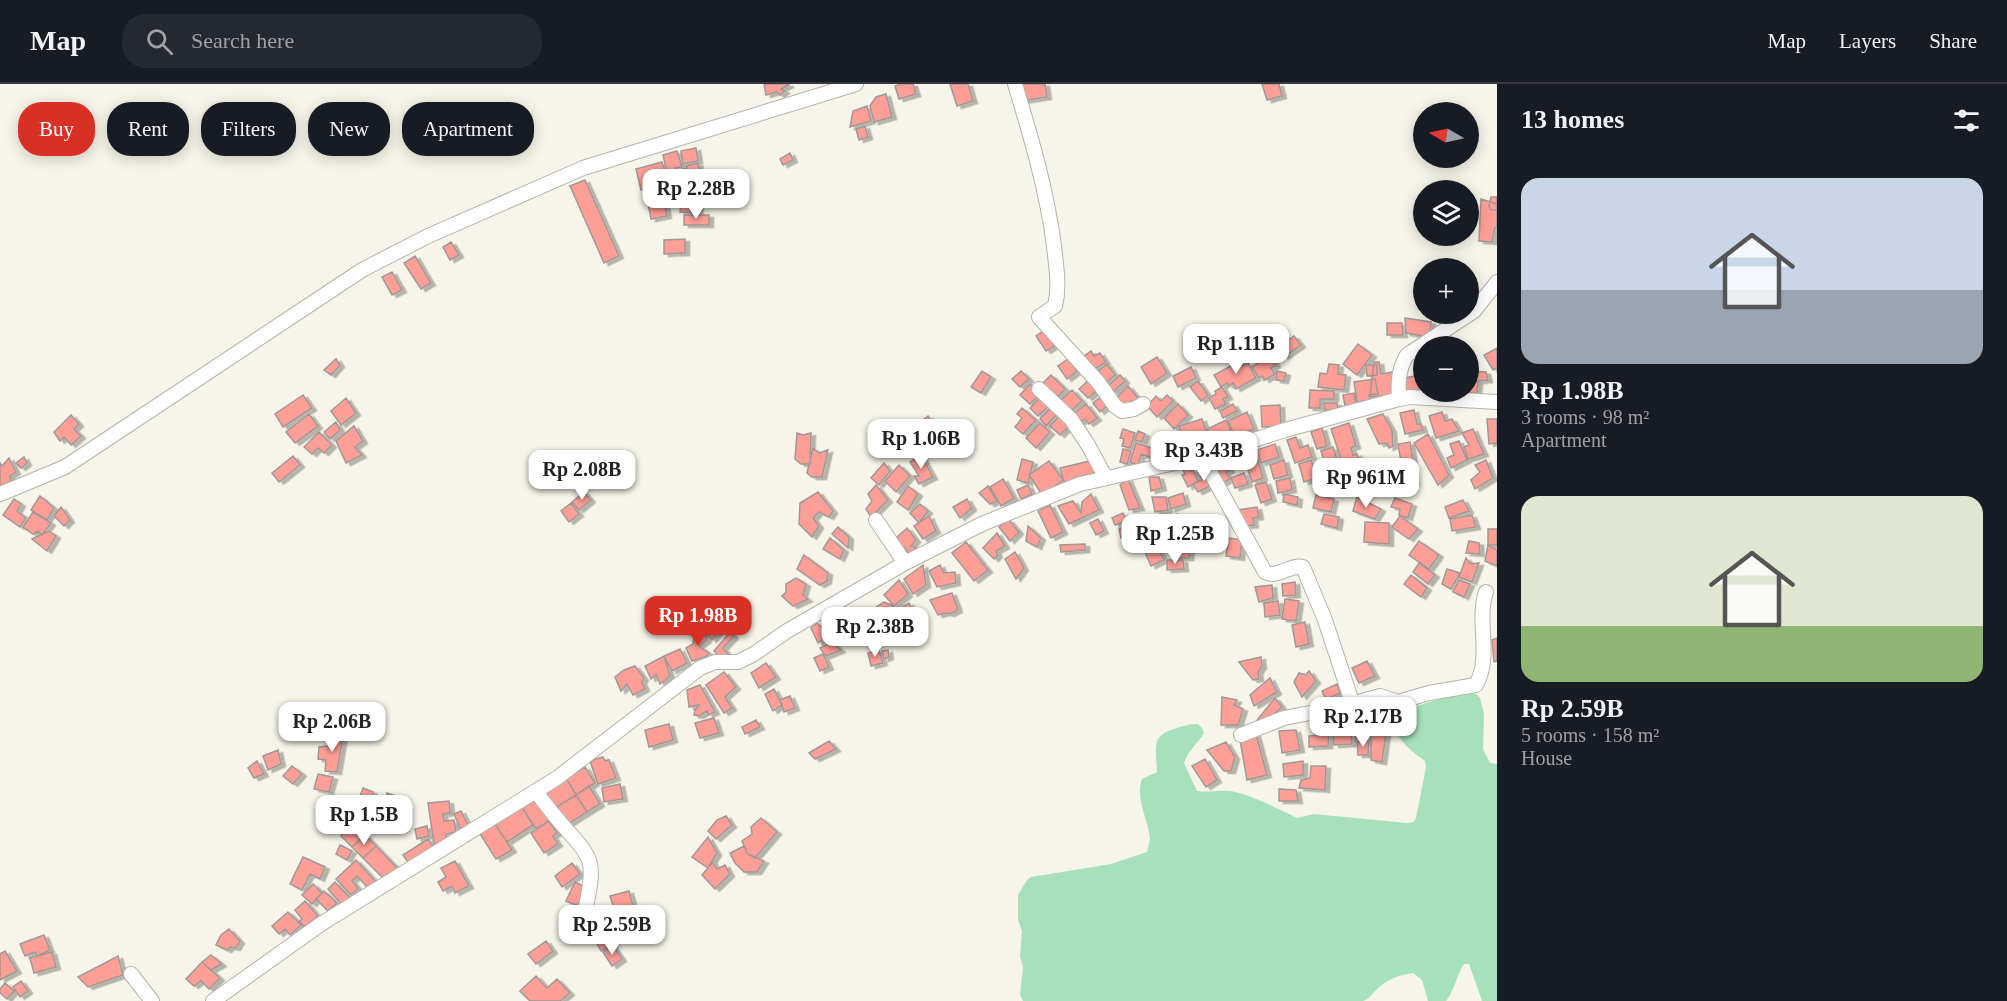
<!DOCTYPE html>
<meta charset="utf-8">
<style>
:root{--surface:#171b24;--page:#242831;--text:#f1f3f6;--muted:#9ea1a6;--line:#363941;--accent:#d93025}
body{margin:0;font-family:"Times New Roman",serif;background:var(--page);color:var(--text);height:100vh;display:flex;flex-direction:column;font-size:22px;white-space:nowrap}
*{box-sizing:border-box;margin:0}
p{font-size:20px;color:var(--muted)}
.icon{flex:none;width:33px;height:33px;fill:none;stroke:currentColor;stroke-width:2;stroke-linecap:round;stroke-linejoin:round}
.map{position:relative;flex:1;overflow:hidden}
.details{display:flex;flex-direction:column;background:var(--surface);width:510px}
.details>*{flex:none}
.top-card{position:absolute;left:18px;top:18px;width:570px;height:54px;display:flex;gap:12px}
.needle{width:39px;rotate:279deg}
.buttons{position:absolute;left:1413px;top:18px;display:grid;gap:12px}
.buttons a{display:grid;place-items:center;width:66px;height:66px;border-radius:50%;background:var(--surface);box-shadow:0 3px 15px #0003;font-size:30px}
.price{position:absolute;translate:-50% -51px;padding:0 14px;border-radius:12px;background:#fff;color:#222;font-size:20px;line-height:39px;filter:drop-shadow(0 2px 3px #0008)}
.price::after{content:'';position:absolute;left:50%;top:36px;width:18px;height:14px;margin-left:-9px;background:inherit;clip-path:polygon(0 0,100% 0,50% 100%)}
.price.selected{background:var(--accent);color:#fff}
ul{padding:0;list-style:none}
li{display:grid;align-content:center;gap:12px;height:318px;padding:0 24px}
li span{display:grid;place-items:center;height:186px;border-radius:18px;color:#555}
li>.icon{margin-inline-start:auto}
span .icon{width:108px;height:108px;fill:#fffc;stroke-width:1}
li b{font-size:26px}
h2{display:flex;justify-content:space-between;align-items:center;height:72px;padding:0 24px;font-size:26px}
.tag{padding:0 21px;border-radius:24px;background:var(--surface);box-shadow:0 3px 15px #0003;font-size:21px;line-height:54px}
.tag.selected{background:var(--accent);color:#fff}
header{display:flex;align-items:center;gap:36px;box-sizing:border-box;height:84px;padding:0 30px;background:var(--surface);border-bottom:2px solid var(--line)}
header strong{font-size:28px}
nav{display:flex;gap:33px;margin-inline-start:auto;font-size:21px}
.search{width:420px;height:54px;background:var(--page);display:flex;align-items:center;gap:15px;box-sizing:border-box;padding:0 21px;border-radius:24px;color:var(--muted);font-size:22px}
main{display:flex;flex:1;min-height:0}
.map>svg:first-child{display:block}
.green{fill:#a6e1b9}
.building{fill:#fe9f97;stroke:#a39795;stroke-width:1.5;filter:url(#shadow)}
.lines{fill:none;stroke-linecap:round;stroke-linejoin:round}
.street-casing{stroke:#b5b3a9;stroke-width:16}
.street{stroke:#fff;stroke-width:14}
</style>
<header>
<strong>Map</strong>
<div class="search"><svg class="icon" aria-label="search" viewBox="0 0 24 24"><circle cx="10" cy="10" r="6"/><path d="M15 15l6 6"/></svg>Search here</div>
<nav><a>Map</a><a>Layers</a><a>Share</a></nav>
</header>
<main>
<div class="map">
<svg width="1497" height="917" viewBox="0 0 1497 917">
<defs>
<filter id="shadow"><feDropShadow dx="4.5" dy="2.5" stdDeviation="0" flood-color="#0004"/></filter>
</defs>
<rect width="100%" height="100%" fill="#f7f5e9"/>
<!-- green -->
<path class="green" d="M1456,610h20l4,4 4,16 -1,35 7,14 7,1v237h-15l-13,-37h-5c-8,12 -9,26 -18,37h-18l-6,-21 -9,-7c-16,2 -27,7 -39,19 -4,4 -5,7 -11,9h-340l-3,-6 3,-28 -3,-11 2,-25 -4,-11v-25l9,-15 4,-3 80,-13 36,-12c1,-5 3,-10 3,-14 -2,-19 -15,-40 -8,-59l15,-7c0,-9 -3,-25 1,-33 5,-9 30,-15 40,-15l4,4 2,5c-7,11 -16,18 -20,30l13,28c13,2 25,-2 38,1 22,5 42,17 62,26l17,-4 93,9 7,-1 2,-4 10,-51 -1,-6c-13,-10 -30,-21 -30,-39l22,-16z"/>
<!-- building -->
<path class="building" d="M764,0h24l1,1 -8,4 4,2 -5,4 -4,-3 -10,3z
M901,0h12l3,10 -17,5 -4,-13z
M950,0h18l5,17 -16,5z
M1020,0h25l2,13 -25,4z
M1262,0h17l3,12 -15,4z
M886,10l6,23 -18,5 -4,-16 6,-9z
M867,22l4,15 -21,6 3,-16z
M865,42l3,11 -9,3 -3,-11z
M696,64l2,13 -15,3 -2,-13z
M677,67l5,16 -7,1 2,7 -9,3 -5,-23z
M790,69l3,7 -10,5 -3,-6z
M662,78l5,17 -18,4 1,4 -9,3 -5,-21z
M698,79l4,18 -20,4 -3,-15 8,-2 -1,-2z
M585,96l34,76 -15,7 -34,-77z
M669,97l2,16 -13,1 -2,-15z
M1491,113h6v13h-6l-2,-4z
M664,115l3,17 -16,3 -3,-16z
M1481,115l16,5v23l-2,1 -3,14 -13,-1z
M681,119l18,1 -1,9 -18,-1z
M684,131h25v10h-25z
M685,155v14l-21,1v-14z
M451,158l8,13 -9,5 -7,-13z
M415,172l16,27 -10,6 -17,-26z
M392,188l10,18 -10,5 -10,-18z
M1405,234l26,4 -1,15 -24,-4z
M1387,239h15l1,12h-16z
M1046,245l10,16 -10,6 -10,-15z
M1294,252l7,9 -17,12 -6,-9z
M1255,253l4,6 -7,4 -4,-6z
M1358,260l14,11 -15,20 -14,-11z
M1497,264v20l-4,2 -9,-15z
M1091,267l3,5 6,-3 6,9 -16,10 -6,-16z
M1264,269l4,7 4,-3 4,8 -5,3 4,6 -10,6 -3,-4 -3,2 -7,-11 5,-3 -2,-5z
M1157,273l10,16 -16,11 -10,-17z
M336,275l4,6 -9,10 -7,-5z
M1068,275l9,12 -10,8 -9,-13z
M1240,277l3,5 5,-3 8,15 -20,11 -3,-6 -4,3 -2,-3 -6,4 -7,-12z
M1374,278h5l2,12 12,-2v23l-23,2z
M1107,280l8,11 -12,10 -8,-11z
M1329,280l10,1 -1,9 8,1 -2,15 -26,-3 2,-14 7,1z
M1366,281h11v10l-10,1z
M1191,283l5,11 -18,9 -5,-11z
M982,287l9,6 -10,16 -10,-6z
M1021,287l8,8 -9,8 -8,-8z
M1277,287l9,2 -2,8 -8,-1z
M1468,287l18,1 2,8 -10,1 -1,12h-14l5,-1z
M1051,291l14,14 -11,11 -14,-14z
M1120,291l5,6 -12,11 -5,-6z
M1419,291v15l-13,2 -1,-14z
M1091,294l9,10 -12,10 -9,-9z
M1375,295l3,15 -9,1 1,5 -13,2 -3,-20z
M1198,297l10,14 -7,6 -11,-14z
M1030,300l10,10 -10,10 -10,-9z
M1128,302l11,13 -5,6 -3,-4 -6,6 -9,-9z
M1222,303l6,10 -5,2 3,5 -11,5 -6,-11 7,-4 -1,-3z
M1072,306l10,11 -12,11 -10,-11z
M1310,306l24,1v8h-14v9h-11z
M1354,309l2,11 -11,2 -2,-11z
M303,311l9,13 -29,19 -8,-13z
M1103,311l7,8 -10,9 -7,-9z
M1167,311l6,6 -16,16 -10,-11 9,-10 5,5z
M1042,312l8,9 -12,11 -8,-8z
M346,314l10,15 -15,12 -10,-14z
M1324,319h13l1,7h-13z
M1086,320l11,14 -8,6 -4,-5 -7,5 -7,-8z
M1178,320l10,11 -14,14 -10,-11z
M1233,320l4,7 -14,7 -3,-7z
M1053,321l6,7 -13,14 -6,-7z
M1280,321l1,21 -19,1 -1,-21z
M1022,324l14,12 -13,14 -8,-7 7,-9 -5,-4z
M1414,326l3,14h4l2,6 -18,4 -5,-21z
M1247,328l7,17 -19,8 -7,-16z
M1442,328l3,9 7,-2 7,12 -23,7 -7,-22z
M309,330l9,12 -23,17 -9,-11z
M1061,330l10,10 -11,11 -10,-9z
M1383,330l9,16 1,16 -4,2 -2,-5 -8,1 -12,-25z
M71,331l8,9 -5,5 7,7 -10,9 -7,-8 -4,4 -6,-9z
M928,332l6,9 -19,17 -9,-10z
M1202,335l4,12 -5,2 4,9 -9,3 -3,-9 -10,3 -4,-13z
M1487,335h10v24l-8,1z
M1226,336l8,18 -8,4 -3,-7 -11,5 -5,-11z
M336,338l4,8 -10,9 -6,-7z
M1040,339l10,9 -14,16 -10,-10z
M1349,339l7,23 -5,2 2,7 4,-1 4,12 -16,5 -14,-42z
M354,342l9,15 -8,6 7,8 -16,8 -10,-22z
M1322,344l5,18 -10,3 -6,-17z
M1123,345l12,4 -5,15 -8,-2 2,-7 -4,-1z
M1473,345l11,25 -16,5 -4,-12 5,-2 -7,-12z
M1138,347l7,3 -3,8 -7,-2z
M319,348l13,13 -8,8 -6,-5 -6,6 -8,-7z
M797,349l6,2 8,-2 -1,31h-9l-6,-5z
M1428,350l21,41 -11,10 -24,-42z
M1296,353l4,11 8,-3 4,12 -17,6 -8,-23z
M1459,357l8,19 -16,8 -4,-10 7,-3 -4,-11z
M1410,358l3,18 -7,4 -5,-3 -3,-17z
M1136,359l19,6 -3,9 -11,-4 -3,11 -8,-3z
M1275,360l4,13 -18,6 -4,-13z
M1333,363l5,16 -12,4 -5,-16z
M813,364l6,5 9,-3 -6,27h-10l-5,-4z
M1123,365l8,2 -4,13 -7,-2z
M1256,370l7,24 -11,4 -8,-24z
M921,371l12,22 -14,7 -5,-8h5l-9,-14z
M293,372l7,9 -21,17 -7,-9z
M24,373l3,6 -6,5 -5,-5z
M9,374l7,14 -6,4 1,5 -9,6 -2,-3v-21l2,3z
M1022,375l11,3 -5,21 -11,-3z
M1220,375l3,6 3,-2 4,7 -4,2 4,7 -11,6 -10,-20z
M1094,376l3,12 -22,6 1,4 -11,3 -5,-17z
M1284,376l4,15 -14,4 -4,-14z
M1311,376l6,18 -13,4 -5,-18z
M1367,376l29,10 -3,18 -28,-9z
M1486,376l7,18 -18,11 -4,-9 9,-8 -5,-7z
M1049,377l14,19 -7,5 2,3 -11,8 -4,-5 -2,2 -12,-18z
M884,379l6,8 -11,14 -8,-7z
M899,381l11,11 -14,16 -11,-11z
M1413,382l2,17 -9,-3 -2,-13z
M1189,383l1,4 3,-1 5,11 -10,6 -6,-12 3,-1 -2,-4z
M1208,387l6,13 -16,8 -5,-8 9,-4 -2,-4z
M1244,389l4,11 -13,4 -4,-10z
M1329,391l13,2 -2,12 -13,-2z
M1149,393h10l3,11 -11,3z
M1290,394l2,12 -14,3 -2,-12z
M1003,395l11,19 -13,8 -11,-19z
M1128,395l12,29 -11,2 -9,-25z
M1266,398l6,17 -11,4 -6,-18z
M876,401l12,15 -17,17 -5,-8 6,-8 -4,-7z
M1028,401l4,9 -11,5 -4,-9z
M908,402l10,8 -10,16 -11,-8z
M988,402l9,15 -7,3 -11,-11z
M584,408l7,8 -12,10 -7,-8z
M818,408l15,19 -4,6 -10,-5 -6,6 6,8 -7,11 -13,-13 1,-21z
M1183,409l3,11 -15,5 -3,-11z
M1091,410l8,16 -30,14 -11,-18 15,-5 8,12 1,-11z
M1284,410l14,3 -1,8 -14,-3z
M1316,411l18,4 -3,13 -18,-4z
M40,412l14,12 -7,12 -16,-10z
M1152,413h14l2,13 -13,2z
M1357,413l24,12 -6,10 -22,-8z
M1395,414l17,6 -4,14 -9,-3 1,-6 -9,-2z
M14,415l7,5 -4,7 9,7 -6,9 -17,-12z
M967,415l5,9 -12,10 -7,-11z
M1463,416l6,11 -20,7 -4,-11z
M571,419l8,11 -10,8 -8,-11z
M920,420l8,7 -9,12 -9,-10z
M1050,421l13,27 -12,6 -13,-27z
M61,423l9,13 -6,6 -10,-10z
M1257,423l2,10 -6,1 1,7 -8,1 -1,-6 -6,1 -1,-11z
M33,428l18,11 -9,12 -4,-4 -5,3 -10,-7z
M1123,429l4,8 -12,4 -3,-7z
M1178,430v10l-18,1 -1,-7z
M1324,430l15,3 -2,11 -16,-4z
M1472,431l4,12 -24,4 -2,-12z
M929,432l7,15 -13,8 -9,-13z
M1147,432l5,12 -15,7 -1,-16z
M1400,432l18,13 -9,10 -17,-12z
M1098,435l6,12 -8,4 -6,-12z
M1009,436l10,12 -9,9 -11,-14z
M1365,438l24,1v21l-25,-2z
M1133,441l3,8 -15,5 -2,-9z
M1028,442l13,12 -4,9 -11,-6z
M838,443l11,10 -1,11 -16,-14z
M907,444l9,12 -5,6 5,1 -6,8 -6,-8 -3,4 -7,-11z
M1488,445h9v16h-9z
M49,447l7,5 -9,15 -15,-12z
M997,449l8,13 -9,5 2,4 -4,4 -11,-11z
M830,454l14,12 -4,9 -17,-10z
M1229,454l13,2 -2,18 -14,-2z
M1419,457l20,14 -10,14 -20,-14z
M1469,457l10,2 1,11 -14,-1z
M966,458l22,28 -14,11 -22,-28z
M1085,460v6l-24,2 -1,-7z
M1488,461l9,5v16l-12,-5z
M1157,462l7,14 -13,6 -6,-14z
M1175,463h15l-1,11h-14z
M1015,468l9,16 -8,11 -11,-20z
M804,471l24,18 -1,8 -7,4 -23,-16z
M1466,474l5,6 8,-1 -7,19 -13,-5z
M1167,476h16l1,9 -17,1z
M1419,479l16,12 -7,9 -15,-12z
M923,481l3,20 -13,9 -9,-15z
M940,481l4,8 11,-1 1,11 -19,4 -8,-16z
M1447,485l13,4 -9,16 -9,-5z
M1411,491l16,13 -6,9 -17,-13z
M796,494l10,6 -3,11 5,4 -15,7 -11,-10 4,-4v-8z
M899,496l9,14 -14,12 -10,-11z
M1459,496l11,4 -6,13 -11,-5z
M1295,498l1,13 -13,1 -1,-12z
M1272,501l1,13 -14,4 -4,-15z
M952,509l6,17 -8,4 -4,-1 -8,2 -8,-15z
M1285,515l14,2 -3,20 -14,-2z
M1278,517l2,14 -15,2 -1,-14z
M884,518l10,4 -29,20 -6,-8z
M909,519l6,11 -18,11 -6,-11z
M844,522l8,15 -22,9 -6,-9z
M726,524l10,18 -7,4 -11,-18z
M707,530l14,14 -9,12 -13,-17z
M1305,538l4,22 -13,3 -4,-22z
M817,539l13,12 -12,8 -7,-15z
M704,545l3,11 -8,6 10,7 -2,3 -15,5 -6,-13 7,-4 1,-7z
M730,548l4,4 -11,12 6,7 -6,5 -9,-9z
M1497,554v23l-3,1 -2,-22z
M832,558l9,8 -15,6 -6,-8z
M680,565l7,14 -15,8 -8,-15z
M879,566l4,13 -12,3 -3,-13z
M888,566l1,7 -5,2 -2,-8z
M823,570l6,13 -9,4 -6,-13z
M664,572l6,20 -10,8 -4,-10 -5,5 -6,-13z
M1261,573l1,9 -4,6 1,7 -6,1 -14,-18z
M1367,577l8,15 -16,7 -7,-15z
M766,579l10,14 -17,11 -8,-15z
M635,582l9,12 -2,4 3,7 -12,6 -6,-11 -6,7 -6,-14 9,-7z
M1309,587l7,10 -14,16 -8,-15 5,-9 7,2z
M724,588l12,15 -11,10 7,11 -8,5 -18,-28z
M1270,594l7,14 -23,14 -4,-11z
M1337,600l3,9 -14,7 -4,-9z
M700,601l15,27 -7,3 -1,-4 -8,5 -5,-1 1,-5 4,-5 -10,2 -2,-17z
M774,605l8,16 -9,6 -8,-17z
M790,612l5,12 -11,4 -4,-12z
M1222,613l15,3 -3,5 9,4 -5,16h-17z
M1275,614l7,9 -13,12 -15,5z
M1356,620l10,1v20l-11,-2z
M714,634l5,15 -19,5 -5,-15z
M756,636l4,7 -15,7 -3,-7z
M669,640l4,16 -24,7 -4,-17z
M1354,643h11l2,13 -11,2z
M1296,646l4,20 -18,3 -3,-22z
M1351,648l1,12 -18,1 -1,-10z
M1386,649l-4,29 -11,-2v-26z
M1256,650l11,41 -20,5 -7,-40z
M1329,650l-1,12 -19,1v-11z
M330,651l13,1 -6,36 -12,-1 1,-11 -8,-1 1,-12 9,-1z
M829,657l7,8 -21,10 -6,-6z
M1369,657l-1,14h-10l-1,-12z
M1226,658l9,15 -4,14h-7l-17,-21z
M278,666l3,14 -13,6 -5,-14z
M603,673l2,4 4,-1 7,18 -18,6 -8,-23z
M1205,675l12,21 -11,7 -14,-21z
M257,677l7,13 -10,4 -6,-10z
M1303,677v14l-19,2 -1,-13z
M292,682l10,8 -9,10 -10,-8z
M1311,682h15l-1,24 -26,-2 2,-8 9,-2z
M585,683l10,16 -19,12 -10,-17z
M318,690l15,3 -4,15 -15,-3z
M566,694l10,17 -21,13 -10,-16z
M620,700l3,15 -19,3 -2,-14z
M589,702l11,18 -13,8 -11,-17z
M363,704l10,4 -4,11 -10,-4z
M1279,705l17,1 2,11h-19z
M387,709l12,4 -10,34 -12,-4z
M576,711l11,17 -22,14 -10,-18z
M535,715l14,22 -13,8 -14,-22z
M449,717l1,12 -7,1 1,7 10,-1 2,12 -10,2 1,8 -13,2 -6,-41z
M522,723l11,18 -26,17 -12,-18z
M358,726l12,3 -2,8 -12,-3z
M461,727l8,16 -8,3 -7,-16z
M337,728l11,8 -9,13 -11,-9z
M726,732l6,9 -16,14 -8,-8 9,-11z
M761,734l16,14 -22,26 -7,-4 -6,-13 10,-7 -1,-7z
M549,737l8,12 -4,3 5,8 -14,9 -13,-20z
M354,739l11,12 -13,12 -11,-11z
M495,740l17,26 -16,9 -16,-25z
M427,742l2,10 -12,3 -2,-10z
M365,751l11,11 -13,12 -11,-11z
M708,753l9,16 -9,15 -16,-11z
M428,755l7,10 -25,16 -7,-10z
M340,761l12,6 -5,9 -11,-6z
M376,762l23,24 -7,7 -4,-4 -5,5 -20,-20z
M744,762l4,8 16,7 -7,11h-13l-9,-9 -5,-10z
M303,773l22,10 -5,12 -10,-5 -8,16 -12,-6z
M356,776l21,23 -7,7 -13,-14 -5,5 6,7 -7,7 -15,-16z
M455,777l14,25 -14,7 -3,-7 -9,5 -5,-9 8,-5 -5,-9z
M713,778l4,7 8,-4 5,9 -15,15 -13,-14z
M572,779l8,11 -18,13 -7,-11z
M335,798l16,17 -8,7 -15,-17z
M575,798l12,6 -9,18 -12,-5z
M313,800l9,9 -10,11 -10,-9z
M324,807l13,12 -9,8 -12,-12z
M629,807l6,22 -18,5 -7,-22z
M305,817l13,15 -13,11 -6,-6 3,-2 -7,-9z
M288,828l13,13 -11,10 -5,-6 -6,5 -7,-8z
M602,840l11,20 -12,7 -11,-20z
M229,845l11,12 -4,7 -6,-1 -3,3 -11,-5 5,-10z
M44,851l6,15 -13,6 -2,-4 -10,4 -5,-12z
M546,857l7,10 -17,13 -8,-10z
M613,862l9,13 -10,7 -9,-14z
M5,867l12,20 -17,9v-26z
M52,868l4,15 -22,6 -4,-15z
M211,871l11,9 -11,6 -9,-8z
M118,872l5,19 -35,12 -10,-10z
M202,878l18,16 -11,11 -8,-8 -7,5 -8,-7z
M536,892l11,12 10,-9 13,14 -10,8h-30l-10,-10z
M21,897l7,10 -8,6 -7,-10z
M5,899l9,8 -7,8 -7,-6v-4z"/>
<g class="lines">
<defs>
<path id="street" d="M1015,0c16,53 32,107 39,162 2,20 6,40 1,60l-16,11 59,65 17,24 7,5 12,-2 9,-5
M1039,305l32,30 17,26 18,33
M1399,315c-1,-16 -1,-29 8,-44l67,-44 23,-29
M1202,373l63,115c12,7 25,-8 38,-5l22,53 26,79v5l-5,2 -62,12 -43,17
M0,410l65,-27 297,-197 66,-34 155,-68 273,-84
M876,436l29,43
M1351,620l29,-8 18,6 31,-9 47,-8c16,-29 0,-64 10,-93
M536,708c8,10 15,20 24,30 30,35 37,35 26,84
M131,890l21,27
M213,917l108,-77 236,-146 143,-110 15,-6h23l16,-8 33,-23 118,-68 77,-39 98,-40 122,-27 83,-27 114,-31 11,-2 87,5"/>
</defs>
<!-- street casing -->
<use href="#street" class="street-casing"/>
<!-- street -->
<use href="#street" class="street"/>
</g>
</svg>
<div class="buttons">
<a><svg class="needle" viewBox="-14 -14 28 28"><path d="M0-13l5 13h-10z" fill="#e53935"/><path d="M0 13l5-13h-10z" fill="#9ea1a6"/></svg></a>
<a><svg class="icon" aria-label="layers" viewBox="0 0 24 24"><path d="M12 4l9 5-9 5-9-5zM3 14l9 5 9-5"/></svg></a>
<a>+</a>
<a>−</a>
</div>
<b class="price" style="left:696px;top:136px">Rp 2.28B</b>
<b class="price" style="left:1236px;top:291px">Rp 1.11B</b>
<b class="price" style="left:921px;top:386px">Rp 1.06B</b>
<b class="price" style="left:1204px;top:398px">Rp 3.43B</b>
<b class="price" style="left:582px;top:417px">Rp 2.08B</b>
<b class="price" style="left:1366px;top:425px">Rp 961M</b>
<b class="price" style="left:1175px;top:481px">Rp 1.25B</b>
<b class="price selected" style="left:698px;top:563px">Rp 1.98B</b>
<b class="price" style="left:875px;top:574px">Rp 2.38B</b>
<b class="price" style="left:1363px;top:664px">Rp 2.17B</b>
<b class="price" style="left:332px;top:669px">Rp 2.06B</b>
<b class="price" style="left:364px;top:762px">Rp 1.5B</b>
<b class="price" style="left:612px;top:872px">Rp 2.59B</b>
<div class="top-card">
<a class="tag selected">Buy</a>
<a class="tag">Rent</a>
<a class="tag">Filters</a>
<a class="tag">New</a>
<a class="tag">Apartment</a>
</div>
</div>
<section class="details">
<h2>13 homes<svg class="icon" aria-label="filters" viewBox="0 0 24 24"><path d="M4 7h16M4 17h16"/><circle cx="9" cy="7" r="2"/><circle cx="15" cy="17" r="2"/></svg></h2>
<ul>
<li><span style="background:linear-gradient(#c9d6e8 60%,#9aa5b1 0)"><svg class="icon" aria-label="home" viewBox="0 0 24 24"><path d="M3 11l9-7 9 7M6 9v11h12V9"/></svg></span><div><b>Rp 1.98B</b><p>3 rooms · 98 m²</p><p>Apartment</p></div></li>
<li><span style="background:linear-gradient(#dfe7d0 70%,#8fb573 0)"><svg class="icon" aria-label="home" viewBox="0 0 24 24"><path d="M3 11l9-7 9 7M6 9v11h12V9"/></svg></span><div><b>Rp 2.59B</b><p>5 rooms · 158 m²</p><p>House</p></div></li>
</ul>
</section>
</main>
